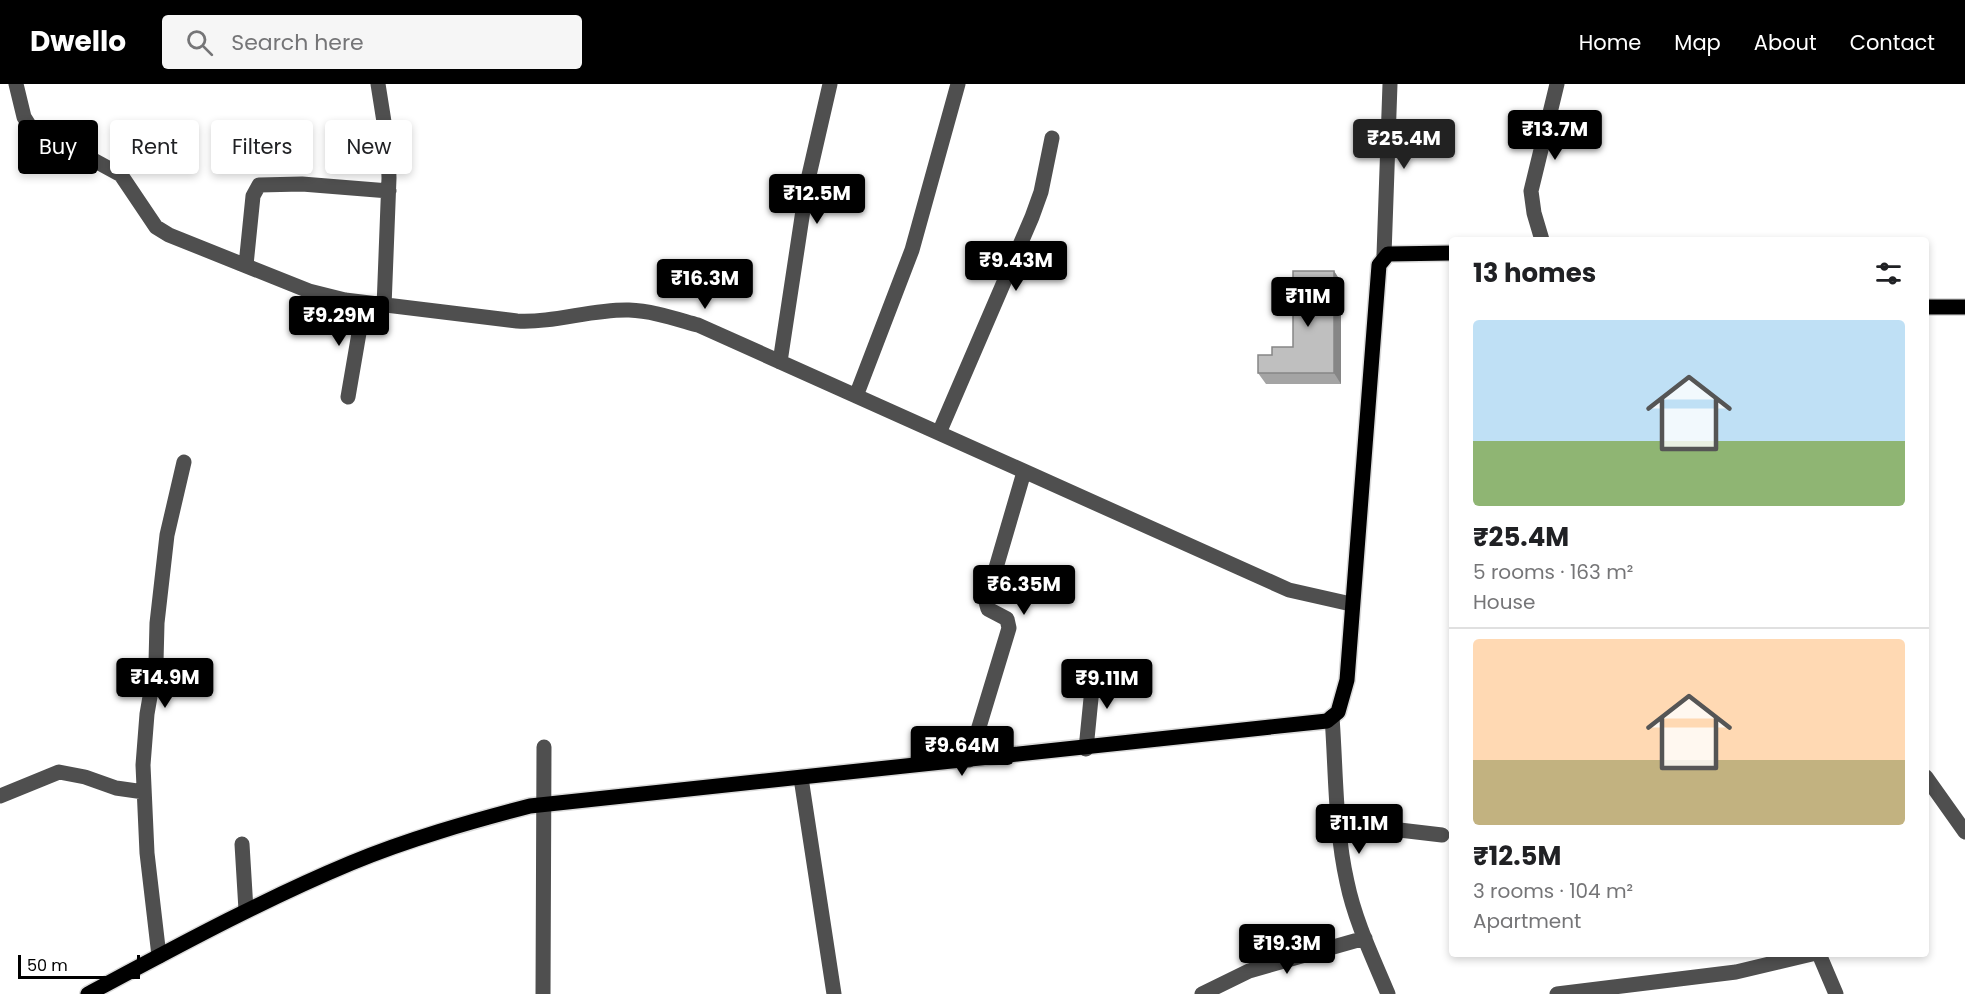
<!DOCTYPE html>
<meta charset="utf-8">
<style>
:root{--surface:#fff;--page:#f6f6f6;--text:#202124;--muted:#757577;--line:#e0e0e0;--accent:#000}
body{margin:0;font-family:Poppins,sans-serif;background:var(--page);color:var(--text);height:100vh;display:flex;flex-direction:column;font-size:22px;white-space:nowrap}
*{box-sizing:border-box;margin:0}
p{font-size:20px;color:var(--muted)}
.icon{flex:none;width:33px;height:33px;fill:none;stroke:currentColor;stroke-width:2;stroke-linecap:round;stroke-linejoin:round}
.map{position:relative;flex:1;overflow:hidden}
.side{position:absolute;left:1449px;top:153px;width:480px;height:720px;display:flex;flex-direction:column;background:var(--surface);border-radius:6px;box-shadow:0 3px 9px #0003}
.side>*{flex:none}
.banner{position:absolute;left:18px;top:36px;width:570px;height:54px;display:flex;gap:12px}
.scale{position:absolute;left:18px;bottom:15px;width:122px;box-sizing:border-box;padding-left:6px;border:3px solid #000;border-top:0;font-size:16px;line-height:21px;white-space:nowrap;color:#000;-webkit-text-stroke:4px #fff;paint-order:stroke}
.price{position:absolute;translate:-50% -51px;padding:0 14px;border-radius:6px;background:var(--accent);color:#fff;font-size:20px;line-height:39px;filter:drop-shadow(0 2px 3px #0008)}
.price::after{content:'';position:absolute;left:50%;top:36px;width:18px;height:14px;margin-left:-9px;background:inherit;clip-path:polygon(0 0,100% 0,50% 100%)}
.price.active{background:#222;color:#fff}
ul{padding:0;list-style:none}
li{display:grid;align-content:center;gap:12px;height:318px;padding:0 24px}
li+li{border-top:2px solid var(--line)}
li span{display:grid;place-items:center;height:186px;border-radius:6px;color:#555}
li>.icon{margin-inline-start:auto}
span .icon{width:108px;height:108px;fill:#fffc;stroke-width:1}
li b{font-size:26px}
h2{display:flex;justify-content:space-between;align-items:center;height:72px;padding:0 24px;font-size:26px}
.tag{padding:0 21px;border-radius:6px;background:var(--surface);box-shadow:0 3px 9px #0003;font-size:21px;line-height:54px}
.tag.active{background:var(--accent);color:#fff}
header{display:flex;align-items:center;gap:36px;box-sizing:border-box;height:84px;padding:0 30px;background:var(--accent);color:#fff}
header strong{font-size:28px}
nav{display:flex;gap:33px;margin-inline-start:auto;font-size:21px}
.search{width:420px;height:54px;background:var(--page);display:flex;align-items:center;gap:15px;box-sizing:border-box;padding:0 21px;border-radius:6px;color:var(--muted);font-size:22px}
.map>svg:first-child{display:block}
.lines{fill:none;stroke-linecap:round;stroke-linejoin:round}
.major-casing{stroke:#dbdbdb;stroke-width:18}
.minor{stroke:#4f4f4f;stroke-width:15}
.major{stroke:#000;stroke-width:15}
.wall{fill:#a4a4a4}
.shaded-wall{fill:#868686}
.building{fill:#bfbfbf;stroke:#868686;stroke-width:1.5}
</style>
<header>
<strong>Dwello</strong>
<div class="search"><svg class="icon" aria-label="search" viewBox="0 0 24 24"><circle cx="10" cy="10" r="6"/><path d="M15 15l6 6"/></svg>Search here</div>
<nav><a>Home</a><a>Map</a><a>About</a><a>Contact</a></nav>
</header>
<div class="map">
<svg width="1965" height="910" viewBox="0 0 1965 910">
<rect width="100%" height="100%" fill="#fff"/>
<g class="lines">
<defs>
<path id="major" d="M1926,223h39
M88,910c86,-46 172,-93 263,-131 58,-24 118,-41 179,-57l797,-85 11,-9 9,-32 32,-415 9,-11 64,-1"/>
</defs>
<!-- major casing -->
<use href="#major" class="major-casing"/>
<!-- minor -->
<path class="minor" d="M16,0l8,33 5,8 92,50 35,52 13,8 140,56 36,9 172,21c38,2 74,-12 112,-11 24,1 47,9 69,15l591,265 62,14
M378,0l10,63 1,31 -5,129
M1542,156l-8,-27 -3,-22 26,-107
M1384,171l6,-171
M246,181l7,-69 6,-11 43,-1 87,7
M780,278l27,-178 23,-100
M856,312l56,-146 46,-166
M348,313l16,-93
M939,349l93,-216 9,-25 11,-54
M1332,633c4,54 3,112 15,165 8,39 26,76 41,112
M1086,665l8,-81
M969,676l40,-132 -2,-9 -19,-10 -2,-7 38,-130
M1926,693l39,55
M801,694l33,216
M0,712l59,-24 26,5 31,11 28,4
M1340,739l102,12
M242,760l4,66
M1819,870l17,40
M159,872l-12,-103 -4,-88 4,-51 9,-52 1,-39 10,-88 17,-73
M543,910l1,-247
M1202,910l47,-23 116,-33
M1557,910l179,-22 76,-18"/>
<!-- major -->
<use href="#major" class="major"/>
</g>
<!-- wall -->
<path class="wall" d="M1334,187l7,11v102h-75l-8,-11 14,-18 21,-8z"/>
<!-- shaded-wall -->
<path class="shaded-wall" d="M1334,187l7,11v102l-7,-11z"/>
<!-- building -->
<path class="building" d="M1293,187h41v102h-76v-18h14v-8h21z"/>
</svg>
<div class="scale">50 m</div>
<b class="price" style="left:1555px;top:77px">₹13.7M</b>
<b class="price active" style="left:1404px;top:86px">₹25.4M</b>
<b class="price" style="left:817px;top:141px">₹12.5M</b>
<b class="price" style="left:1016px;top:208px">₹9.43M</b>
<b class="price" style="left:705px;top:226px">₹16.3M</b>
<b class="price" style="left:1308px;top:244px">₹11M</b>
<b class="price" style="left:339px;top:263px">₹9.29M</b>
<b class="price" style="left:1024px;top:532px">₹6.35M</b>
<b class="price" style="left:165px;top:625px">₹14.9M</b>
<b class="price" style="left:1107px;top:626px">₹9.11M</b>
<b class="price" style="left:962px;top:693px">₹9.64M</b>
<b class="price" style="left:1359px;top:771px">₹11.1M</b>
<b class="price" style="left:1287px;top:891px">₹19.3M</b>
<div class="banner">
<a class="tag active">Buy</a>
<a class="tag">Rent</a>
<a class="tag">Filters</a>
<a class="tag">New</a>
</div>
<section class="side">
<h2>13 homes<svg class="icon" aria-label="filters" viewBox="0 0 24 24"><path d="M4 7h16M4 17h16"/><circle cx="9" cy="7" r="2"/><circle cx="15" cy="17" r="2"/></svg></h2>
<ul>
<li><span style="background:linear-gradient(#bfe0f5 65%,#8fb573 0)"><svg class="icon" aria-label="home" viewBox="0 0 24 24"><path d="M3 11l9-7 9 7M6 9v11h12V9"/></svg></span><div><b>₹25.4M</b><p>5 rooms · 163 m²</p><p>House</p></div></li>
<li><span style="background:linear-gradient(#ffd9b3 65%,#c2b280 0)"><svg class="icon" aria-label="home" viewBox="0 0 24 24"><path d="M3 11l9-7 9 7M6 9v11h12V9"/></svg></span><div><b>₹12.5M</b><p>3 rooms · 104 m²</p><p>Apartment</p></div></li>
</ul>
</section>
</div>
